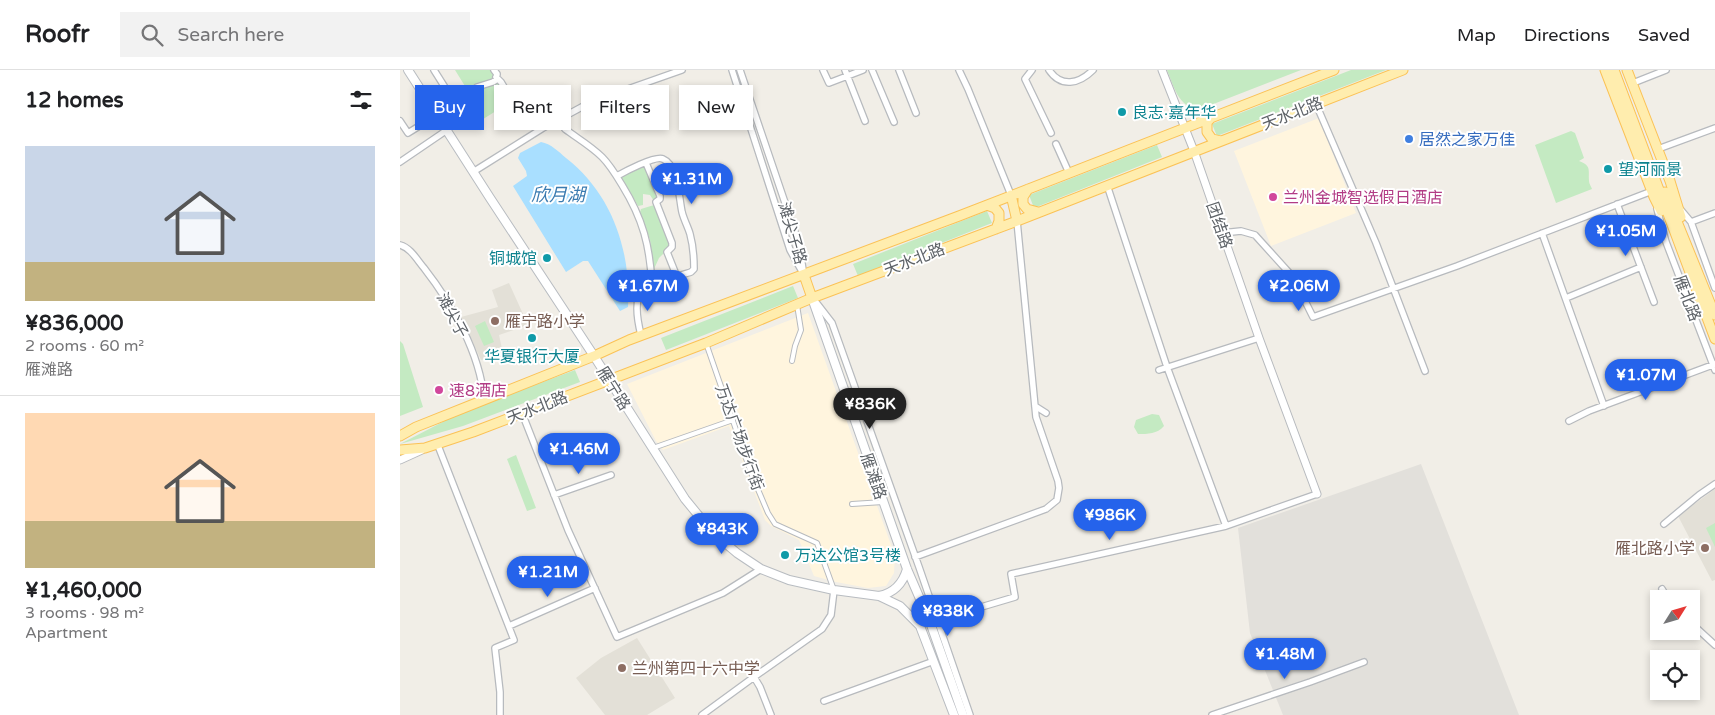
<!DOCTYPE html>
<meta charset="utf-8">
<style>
:root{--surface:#fff;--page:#f2f2f2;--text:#202124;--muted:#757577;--line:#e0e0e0;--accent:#2563eb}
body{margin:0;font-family:"Varela Round","Noto Sans SC",sans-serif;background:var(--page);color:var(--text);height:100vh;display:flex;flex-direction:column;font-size:19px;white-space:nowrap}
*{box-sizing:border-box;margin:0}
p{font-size:16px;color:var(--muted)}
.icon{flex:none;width:28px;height:28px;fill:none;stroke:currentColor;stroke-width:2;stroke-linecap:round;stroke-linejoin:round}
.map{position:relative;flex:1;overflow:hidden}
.drawer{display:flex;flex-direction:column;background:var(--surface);width:400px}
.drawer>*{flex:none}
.hud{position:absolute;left:15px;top:15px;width:475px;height:45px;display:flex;gap:10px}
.needle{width:32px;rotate:53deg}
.fabs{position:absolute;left:1250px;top:520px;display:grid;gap:10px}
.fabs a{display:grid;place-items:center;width:50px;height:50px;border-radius:0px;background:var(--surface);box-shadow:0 2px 8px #0003;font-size:25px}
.price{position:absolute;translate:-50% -42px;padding:0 11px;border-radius:18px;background:var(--accent);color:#fff;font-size:16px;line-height:32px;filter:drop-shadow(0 1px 2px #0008)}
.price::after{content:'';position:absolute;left:50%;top:30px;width:15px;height:11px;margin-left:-8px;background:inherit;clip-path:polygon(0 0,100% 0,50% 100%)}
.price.on{background:#222;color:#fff}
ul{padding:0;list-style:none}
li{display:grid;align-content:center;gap:10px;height:265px;padding:0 25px}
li+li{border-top:1px solid var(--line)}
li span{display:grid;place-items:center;height:155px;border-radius:0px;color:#555}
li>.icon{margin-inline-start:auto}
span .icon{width:90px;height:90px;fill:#fffc;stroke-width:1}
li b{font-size:21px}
h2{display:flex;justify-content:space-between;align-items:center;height:60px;padding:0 25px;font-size:21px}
.pill{padding:0 18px;border-radius:0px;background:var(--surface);box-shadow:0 2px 8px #0003;font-size:18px;line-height:45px}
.pill.on{background:var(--accent);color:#fff}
header{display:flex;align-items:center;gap:30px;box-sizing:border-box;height:70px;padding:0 25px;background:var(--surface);border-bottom:1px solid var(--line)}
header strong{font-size:24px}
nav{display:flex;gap:28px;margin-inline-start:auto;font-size:18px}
.search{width:350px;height:45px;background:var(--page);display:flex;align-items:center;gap:12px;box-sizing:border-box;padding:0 18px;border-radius:0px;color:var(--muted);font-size:19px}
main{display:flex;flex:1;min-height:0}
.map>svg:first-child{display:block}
.commercial{fill:#fff5de}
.industrial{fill:#e2e0db}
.education{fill:#e3e0d7}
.green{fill:#c4eac2}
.water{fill:#a9dfff}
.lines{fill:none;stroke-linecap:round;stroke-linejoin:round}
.pedestrian-casing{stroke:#b7babe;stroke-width:6}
.minor-casing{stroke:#b7babe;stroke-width:8}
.tertiary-casing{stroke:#b7babe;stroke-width:9}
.secondary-casing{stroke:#b8bcc1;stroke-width:10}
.primary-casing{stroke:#fbc256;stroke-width:11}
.pedestrian{stroke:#fff;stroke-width:4}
.minor{stroke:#fff;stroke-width:5.5}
.tertiary{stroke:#fff;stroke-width:7}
.secondary{stroke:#fff;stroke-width:8}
.primary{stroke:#ffedae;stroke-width:9}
.culture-dot{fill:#0f9aa8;stroke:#fff;stroke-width:2}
.shop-dot{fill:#3f7fe0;stroke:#fff;stroke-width:2}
.hotel-dot{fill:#d1479c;stroke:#fff;stroke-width:2}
.education-dot{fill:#8d6e63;stroke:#fff;stroke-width:2}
.labels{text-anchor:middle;stroke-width:4;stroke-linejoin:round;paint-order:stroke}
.culture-label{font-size:16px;fill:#0d838f;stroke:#fff;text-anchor:start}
.street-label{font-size:16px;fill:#5e6368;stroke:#fff}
.shop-label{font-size:16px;fill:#366cbe;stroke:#fff;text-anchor:start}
.hotel-label{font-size:16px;fill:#b23c85;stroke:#fff;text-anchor:start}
.education-label{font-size:16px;fill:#785e54;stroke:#fff;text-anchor:start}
.water-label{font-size:18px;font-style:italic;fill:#3a7bb0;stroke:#fff}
</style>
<header>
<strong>Roofr</strong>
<div class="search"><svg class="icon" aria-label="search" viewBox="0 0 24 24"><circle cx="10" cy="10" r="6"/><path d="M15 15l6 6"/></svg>Search here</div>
<nav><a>Map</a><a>Directions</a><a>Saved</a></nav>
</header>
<main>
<section class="drawer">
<h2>12 homes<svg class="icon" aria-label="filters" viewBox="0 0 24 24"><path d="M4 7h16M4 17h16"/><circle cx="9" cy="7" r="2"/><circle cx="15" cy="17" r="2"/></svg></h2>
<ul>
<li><span style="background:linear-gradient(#c9d6e8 75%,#c2b280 0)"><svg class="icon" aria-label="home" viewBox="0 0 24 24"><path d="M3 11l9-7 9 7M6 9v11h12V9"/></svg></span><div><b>¥836,000</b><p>2 rooms · 60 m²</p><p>雁滩路</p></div></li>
<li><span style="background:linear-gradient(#ffd9b3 70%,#c2b280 0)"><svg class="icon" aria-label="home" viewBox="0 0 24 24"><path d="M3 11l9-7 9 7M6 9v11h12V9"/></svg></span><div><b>¥1,460,000</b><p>3 rooms · 98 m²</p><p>Apartment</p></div></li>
</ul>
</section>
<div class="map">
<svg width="1315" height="645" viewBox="0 0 1315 645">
<rect width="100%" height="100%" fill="#f1eee7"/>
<!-- commercial -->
<path class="commercial" d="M919,48l37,95 -85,33 -37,-95z
M408,243l87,243 -1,17 -8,13 -18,2 -32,-6 -22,-6 -15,-36 -28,-14 -6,-6 -36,-94 -66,24 -7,-9 -29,-57z"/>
<!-- industrial -->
<path class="industrial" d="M1021,394l98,251h-236l-33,-82 -12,-105z"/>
<!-- education -->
<path class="education" d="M155,19l12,18 -11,7 -11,-19z
M109,213l19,42 -29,10 5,23 -23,2 -20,-43 37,-10 -6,-17z
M1315,419v91l-3,1 -34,-65z
M237,568l38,60 -28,17h-42l-29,-37 25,-20z"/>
<!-- green -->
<path class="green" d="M55,0h41l16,31 -32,20 -17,-27 5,-3z
M767,0h134l-103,40c-20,-4 -24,-23 -31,-40z
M951,0h35l-169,66 -5,-12z
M1171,61l4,2 9,25 -5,3c13,5 9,9 10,20 0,3 2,5 3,8l-36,14 -21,-58z
M757,75l5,12 -128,51 -5,-13z
M245,95l13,32 -4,4 -4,-6 -7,-1v11l-5,1 -17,-29z
M254,135h1l15,42 -4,2v2l-7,7 -5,11 -4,-29 -10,-28 1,-3z
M587,141l5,12 -134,53 -5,-12z
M393,216l5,12 -132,52 -5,-12z
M85,251l9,21 -10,4 -9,-20z
M0,271l3,3 20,63 -23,9z
M175,300l5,12 -117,44 -63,18 62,-32z
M752,344l7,1 5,11c-7,8 -16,8 -26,8l-4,-7 2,-7z
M116,385l20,53 -9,3 -20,-52z
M1315,453v24l-9,-19z"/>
<!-- water -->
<path class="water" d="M141,72c10,2 17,9 25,16 46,36 65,92 62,149l-8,4 -32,-50h-5l-17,11 -53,-86 14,-10 -1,-5 -8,-13 2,-5z"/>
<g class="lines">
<defs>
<path id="pedestrian" d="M306,273l45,130 17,40 7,11 42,19 17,47
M392,291l3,-15 6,-16 -4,-25
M253,378l80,-28
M452,434l31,-2"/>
<path id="minor" d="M332,0l58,180 14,25
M340,0l59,174 4,26
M423,0l6,13 34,-13
M445,0l20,51
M472,0l22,52
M499,0l17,43
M559,0l9,19 43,106
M632,0l-7,9 26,54
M649,0c12,18 30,14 44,0
M96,7l5,5 22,37
M1233,13l33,-13
M51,27l3,3 20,-9 3,-4 16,-5 3,-2 1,-6 -3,-4
M916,34l60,139 49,128
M33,39l18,-12 -17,-27
M0,51l8,12 29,-18
M165,59c12,9 26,17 37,28 8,8 14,18 20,28 21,34 28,61 30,101
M656,74l13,29
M1258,79l57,-21
M0,92l47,-32
M246,93l14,33v3l-4,3 16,41v4l-5,5 10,25
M73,102l70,-44 48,-26 91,-32
M217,106c7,-4 39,-21 46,-17 15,6 16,39 19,53 2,8 6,15 8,22 3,11 4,23 4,35l-3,3c-10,3 -42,12 -48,18 -10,9 -5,33 -2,45
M707,115l60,182 59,159
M1217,134l37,98
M1257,139l9,33 49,128
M1281,140l10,12 24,66
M1291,152l24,-9
M822,163l19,-2 14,4 38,42 20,40 144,-51 195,-75
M1142,163l62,173
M0,175c11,3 17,15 24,23 28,36 56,85 60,131
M1166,228l75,-31
M415,231l17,22 87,244 51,148
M759,300l100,-32
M635,336l11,7
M122,343l46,117 49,107 106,-44 38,-24
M1169,351l20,-10 126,-47
M37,373l77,197 -19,8 5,44v23
M154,425l57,-20
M1264,454l35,-29 16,-11
M515,487l131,-48 11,-9 2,-12 -1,-7 -22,-64 -19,-196
M1262,519l6,10
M534,551l81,-24 -4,-23 215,-48 91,-32
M1291,553l24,22
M109,556l86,-38
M354,607l68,-48 9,-14 3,-25
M424,631l110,-40
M302,645l52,-38 6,10 11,28
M812,645l98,-33 54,-20"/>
<path id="tertiary" d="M762,0l32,81 65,187 58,156
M0,390l22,-10"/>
<path id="secondary" d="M8,0l82,128 104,158 91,143 27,33 25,21 24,16 28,11 45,10 45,6 21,10 20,20 34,89
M412,228l75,214 20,57 23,53 33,93
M479,526c15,-3 24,-13 28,-27"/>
<path id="primary" d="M1205,0l49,127 7,14
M1214,0l101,269
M1227,0l43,111 11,36
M811,48l-4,4v10l5,7 9,2
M628,119l-5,8v7l4,5 11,3
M1265,122l50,123
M611,125l6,26
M587,135l8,3 4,5v8l-3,8
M404,205l8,23
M0,366l16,-9 178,-71 35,-16 330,-124 375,-146
M0,380l25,-2 48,-16 233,-89 106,-45 205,-77 386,-151"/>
</defs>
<!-- pedestrian casing -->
<use href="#pedestrian" class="pedestrian-casing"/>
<!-- minor casing -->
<use href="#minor" class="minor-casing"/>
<!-- tertiary casing -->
<use href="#tertiary" class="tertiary-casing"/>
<!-- secondary casing -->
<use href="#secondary" class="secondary-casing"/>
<!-- primary casing -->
<use href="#primary" class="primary-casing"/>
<!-- pedestrian -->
<use href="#pedestrian" class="pedestrian"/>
<!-- minor -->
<use href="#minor" class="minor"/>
<!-- tertiary -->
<use href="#tertiary" class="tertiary"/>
<!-- secondary -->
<use href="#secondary" class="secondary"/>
<!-- primary -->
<use href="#primary" class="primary"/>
</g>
<!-- markers -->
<g class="culture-dot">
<circle cx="722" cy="42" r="5"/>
<circle cx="1208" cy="99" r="5"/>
<circle cx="147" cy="188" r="5"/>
<circle cx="132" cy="268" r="5"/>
<circle cx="385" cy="485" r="5"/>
</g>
<circle class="shop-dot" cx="1009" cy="69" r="5"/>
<g class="hotel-dot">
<circle cx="873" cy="127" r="5"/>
<circle cx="39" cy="320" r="5"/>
</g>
<g class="education-dot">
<circle cx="95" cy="251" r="5"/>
<circle cx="1305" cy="478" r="5"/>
<circle cx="222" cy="598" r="5"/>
</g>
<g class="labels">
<!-- culture labels -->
<g class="culture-label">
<text x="732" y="48">良志·嘉年华</text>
<text x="1218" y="105">望河丽景</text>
<text x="137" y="194" text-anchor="end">铜城馆</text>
<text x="132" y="292" text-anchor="middle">华夏银行大厦</text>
<text x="395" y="491">万达公馆3号楼</text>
</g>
<!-- street labels -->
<g class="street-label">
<text transform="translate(892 43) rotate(-21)" y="6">天水北路</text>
<text transform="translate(820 155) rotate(71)" y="6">团结路</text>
<text transform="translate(393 163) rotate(74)" y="6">滩尖子路</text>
<text transform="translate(514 189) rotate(-21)" y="6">天水北路</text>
<text transform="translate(1288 228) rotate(69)" y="6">雁北路</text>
<text transform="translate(53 245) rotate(62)" y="6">滩尖子</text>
<text transform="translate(214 318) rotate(58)" y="6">雁宁路</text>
<text transform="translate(137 337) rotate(-21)" y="6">天水北路</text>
<text transform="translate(340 367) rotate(70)" y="6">万达广场步行街</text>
<text transform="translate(474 406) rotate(71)" y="6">雁滩路</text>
</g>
<!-- shop labels -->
<g class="shop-label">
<text x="1019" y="75">居然之家万佳</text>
</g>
<!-- hotel labels -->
<g class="hotel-label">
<text x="883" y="133">兰州金城智选假日酒店</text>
<text x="49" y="326">速8酒店</text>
</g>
<!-- education labels -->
<g class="education-label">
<text x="105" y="257">雁宁路小学</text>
<text x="1295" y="484" text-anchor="end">雁北路小学</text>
<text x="232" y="604">兰州第四十六中学</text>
</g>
<!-- water labels -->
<g class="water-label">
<text x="158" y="131">欣月湖</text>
</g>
</g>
</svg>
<div class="fabs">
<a><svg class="needle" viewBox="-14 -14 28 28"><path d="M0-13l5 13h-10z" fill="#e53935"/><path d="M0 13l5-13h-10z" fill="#757577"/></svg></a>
<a><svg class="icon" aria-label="locate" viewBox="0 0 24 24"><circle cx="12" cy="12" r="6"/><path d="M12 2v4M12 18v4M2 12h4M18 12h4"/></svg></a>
</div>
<b class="price" style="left:292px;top:135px">¥1.31M</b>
<b class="price" style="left:1226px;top:187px">¥1.05M</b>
<b class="price" style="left:248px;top:242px">¥1.67M</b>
<b class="price" style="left:899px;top:242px">¥2.06M</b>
<b class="price" style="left:1246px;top:331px">¥1.07M</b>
<b class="price on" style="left:470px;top:360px">¥836K</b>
<b class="price" style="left:179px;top:405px">¥1.46M</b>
<b class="price" style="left:710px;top:471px">¥986K</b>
<b class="price" style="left:322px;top:485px">¥843K</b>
<b class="price" style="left:148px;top:528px">¥1.21M</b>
<b class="price" style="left:548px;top:567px">¥838K</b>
<b class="price" style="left:885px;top:610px">¥1.48M</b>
<div class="hud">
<a class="pill on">Buy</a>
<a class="pill">Rent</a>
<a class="pill">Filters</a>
<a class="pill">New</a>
</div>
</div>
</main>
